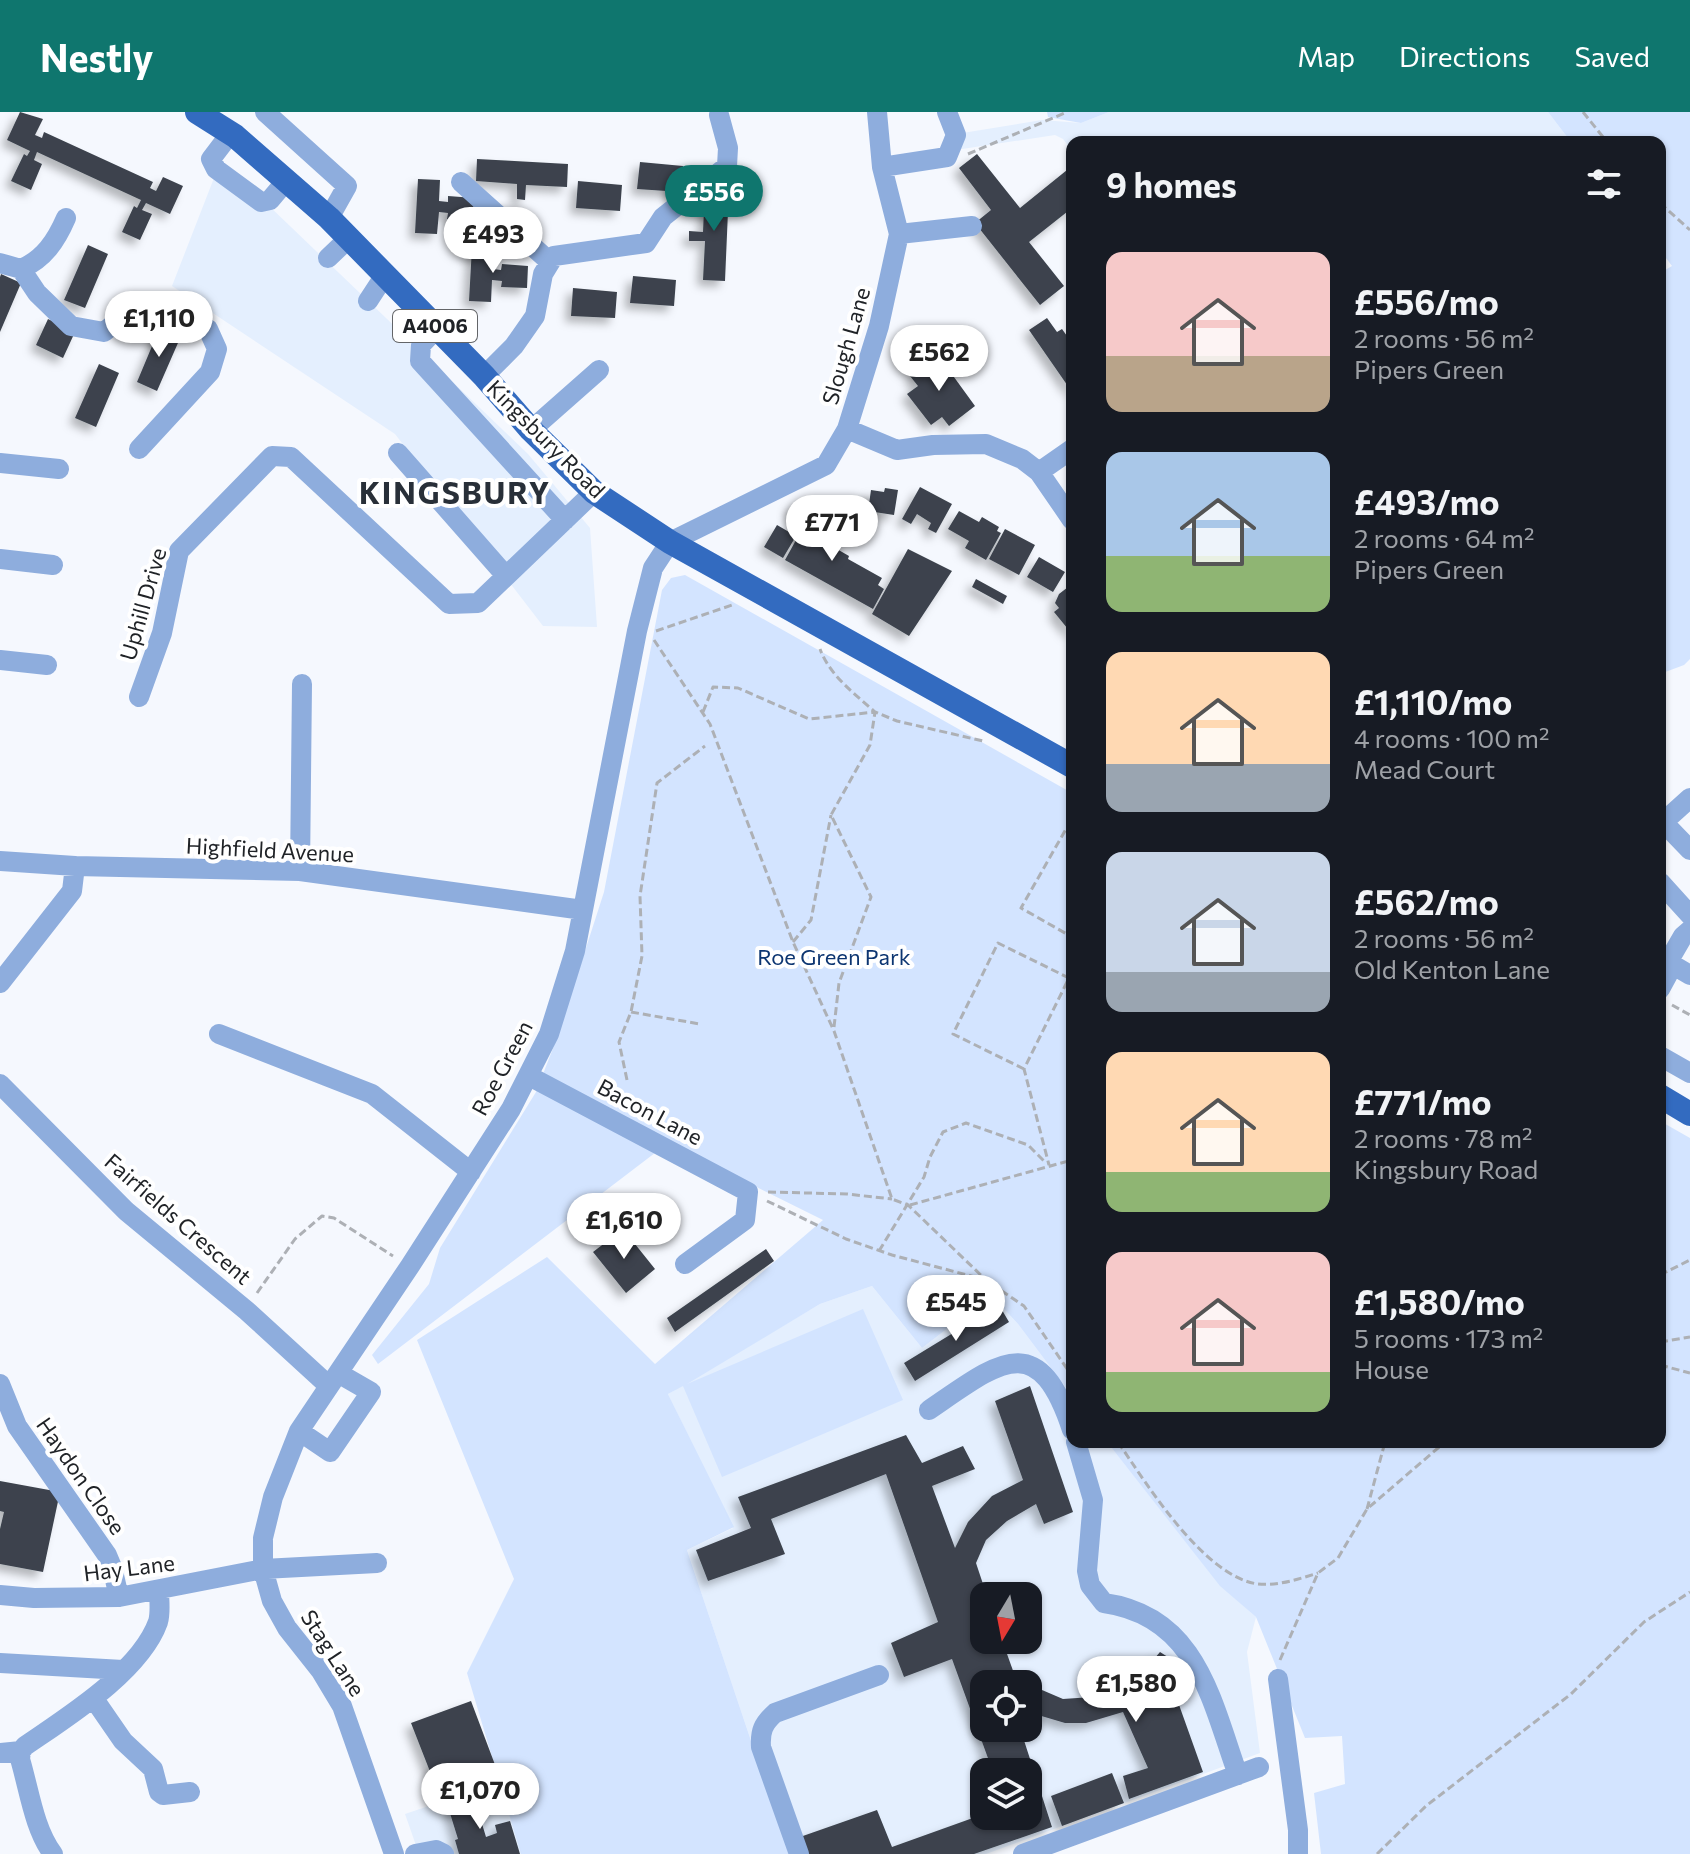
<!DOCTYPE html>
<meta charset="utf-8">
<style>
:root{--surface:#171b24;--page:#20242c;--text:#f1f3f6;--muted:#9ea1a6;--accent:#0f766e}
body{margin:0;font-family:Commissioner,sans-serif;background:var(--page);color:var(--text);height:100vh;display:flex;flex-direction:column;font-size:30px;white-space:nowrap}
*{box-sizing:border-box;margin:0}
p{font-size:26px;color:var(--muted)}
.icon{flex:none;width:44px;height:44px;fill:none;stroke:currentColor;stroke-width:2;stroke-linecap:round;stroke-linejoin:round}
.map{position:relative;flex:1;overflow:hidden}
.drawer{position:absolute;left:1066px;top:24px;width:600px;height:1312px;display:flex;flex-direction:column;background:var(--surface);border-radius:16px;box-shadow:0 2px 6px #0004}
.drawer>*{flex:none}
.needle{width:52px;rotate:190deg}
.fabs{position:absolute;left:970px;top:1470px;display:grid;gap:16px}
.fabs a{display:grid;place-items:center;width:72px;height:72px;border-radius:16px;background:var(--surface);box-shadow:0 2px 6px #0004;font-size:40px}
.price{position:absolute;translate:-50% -68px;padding:0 18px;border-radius:28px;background:#fff;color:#222;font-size:26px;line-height:52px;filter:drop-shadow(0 2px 4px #0008)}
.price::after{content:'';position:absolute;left:50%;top:48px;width:24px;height:18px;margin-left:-12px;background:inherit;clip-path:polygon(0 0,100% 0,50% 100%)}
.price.active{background:var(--accent);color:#fff}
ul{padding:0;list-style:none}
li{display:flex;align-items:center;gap:24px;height:200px;padding:0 40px}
li span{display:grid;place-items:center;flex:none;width:224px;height:160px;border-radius:16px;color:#555}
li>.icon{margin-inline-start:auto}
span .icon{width:96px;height:96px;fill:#fffc;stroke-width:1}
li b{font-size:34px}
h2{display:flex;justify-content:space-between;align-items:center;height:96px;padding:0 40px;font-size:34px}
header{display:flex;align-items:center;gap:48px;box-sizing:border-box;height:112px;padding:0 40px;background:var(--accent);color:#fff}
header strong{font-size:38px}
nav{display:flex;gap:44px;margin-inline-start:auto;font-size:28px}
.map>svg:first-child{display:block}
.built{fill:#e4effe;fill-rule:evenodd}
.green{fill:#d3e4ff}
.building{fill:#3c434d;filter:url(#shadow)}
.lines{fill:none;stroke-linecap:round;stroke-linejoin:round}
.path{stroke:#adb0b5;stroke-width:3;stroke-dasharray:8 4;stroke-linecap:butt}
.minor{stroke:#8eaddd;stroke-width:20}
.major{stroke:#336bc0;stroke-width:24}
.labels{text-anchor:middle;stroke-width:8;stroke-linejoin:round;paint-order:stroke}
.shield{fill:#fff;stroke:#636568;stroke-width:2}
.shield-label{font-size:20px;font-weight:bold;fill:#202327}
.street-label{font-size:22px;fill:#202327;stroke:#fff}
.park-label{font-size:22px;fill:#0c3571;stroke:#fff}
.district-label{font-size:30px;font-weight:bold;letter-spacing:2px;fill:#282f38;stroke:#fff}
</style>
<header>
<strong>Nestly</strong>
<nav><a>Map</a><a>Directions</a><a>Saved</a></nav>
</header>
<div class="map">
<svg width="1690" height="1742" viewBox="0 0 1690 1742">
<defs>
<filter id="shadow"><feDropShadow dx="-6" dy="6" stdDeviation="4" flood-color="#0004"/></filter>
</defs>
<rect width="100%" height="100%" fill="#f5f8fe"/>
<!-- built -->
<path class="built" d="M1109,0h439l23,30h-499v9l-9,-12 -8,-4 -106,16 -5,-15 98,-16 39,3z
M221,48l307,294 62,74 7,99 -54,-1 -148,-192 -223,-148z
M872,1174l50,62 69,-53 27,29 54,72v46h35l113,143 36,32 -9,35 13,101 -274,101h-197l-102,-304 46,-22 -65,-134 152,-90zM984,1484h44v44h-44zM984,1572h44v44h-44zM984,1660h44v44h-44z
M503,1669l23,73h-107l-14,-40z"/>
<!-- green -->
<path class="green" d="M1047,0h62l-28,11 -33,-6z
M1548,0h142v547l-6,6 -24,9v-401l12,-7 -12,-16v-108h-89z
M685,463l387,218v603l-54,-72 -27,-29 -69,53 -50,-62 -52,18 -133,80 176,-75 40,91 -181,77 -39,-91 -15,8 66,133 -47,23 102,304h-268l-54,-181 47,-94 -97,-239 130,-83 108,107 168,-144 -155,-77 -290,221 -6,-9 57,-71 11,-36 96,-156 21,-54 47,-146 58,-302 9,-12z
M1660,1009l30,17v716h-369l-7,-61 31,-9 -3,-48 -37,2 -49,-121 -36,-31 -113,-144h553z"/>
<!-- building -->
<path class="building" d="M20,0l23,7 -8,16 7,3 2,-6 109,50 -3,6 6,3 7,-14 20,9 -13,28 -24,-11 -4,7 10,4 -12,26 -18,-8 12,-26 3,2 4,-8 -104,-48 -3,8 8,4 -11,26 -20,-9 13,-27 3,2 3,-5 -23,-11z
M977,42l43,54 47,-38 5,7v31l-43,34 35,44 -24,19 -65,-82 16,-13 -32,-42z
M477,47l91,5 -1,23 -41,-2 -1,15 -8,-1v-15l-41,-3z
M640,50l43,4 -2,26 -44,-3z
M418,67l22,1 -1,21 9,1v-6l26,2 -1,23 -26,-2 1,-6 -9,-1 -2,22 -22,-1z
M578,69l44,4 -2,26 -44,-3z
M705,75l24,1 -4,93 -22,-1 2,-39h-16v-10l14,1z
M88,133l20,9 -23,54 -21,-8z
M472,135l22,1 -1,21 8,1 1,-6 26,2 -1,22 -26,-1 1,-6 -10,-1 -1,22 -22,-1z
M1,162l20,9 -21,49v-55z
M633,164l43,4 -2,26 -44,-3z
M573,176l44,4 -2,26 -44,-2z
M1047,206l10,14 5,-3 10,14v49l-43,-62z
M48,207l27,13 -12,26 -27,-13z
M160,215l21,9 -24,55 -20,-9z
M938,243l37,51 -26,20 -7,-9 -11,8 -24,-31 11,-8 -8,-10z
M99,252l20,9 -23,54 -21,-9z
M920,375l32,17 -16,29 -8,-4 3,-6 -14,-9 -6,10 -9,-5z
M885,376l13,2 -4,25 -26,-4 3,-21 13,2z
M806,388l4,11 -15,6 -5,-10z
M959,399l20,11 3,-5 17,10 -2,4 4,2 -15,27 -21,-12 4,-7 -21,-12z
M811,402l12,5 5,12 -5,10 26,15 -1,3 34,19 -4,7 6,4 -11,20 -88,-49 16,-29 -4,-12z
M777,413l19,11 -13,22 -19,-11z
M1005,417l30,16 -16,30 -30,-16z
M908,437l44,22 -43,65 -37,-22z
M1039,445l26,15 -12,20 -26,-15z
M976,467l31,17 -4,8 -31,-17z
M1072,472v50l-18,-22 5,-4 -4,-5 4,-9z
M623,1117l32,40 -29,24 -33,-41z
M766,1137l8,12 -99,71 -8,-14z
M999,1193l10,17 -94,59 -11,-18z
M1030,1274l43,126 -29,12 -8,-20 -29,17 -21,19 -10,23 11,33h-3v44h18l14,39 11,5h-43v44h36l32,99 -78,27h-168l-6,-17 77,-27 15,37 92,-33v2h44v-44h-35l-41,-113 -48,18 -13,-34 47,-21 -52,-148 -115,45 14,35 -77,27 -12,-31 55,-22 -13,-31 168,-62 16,28 41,-17 12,23 -43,17 23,62 13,-26 24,-26 31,-16 -28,-79z
M0,1369l60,11 -17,80 -43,-8v-35l4,-17 -4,-1z
M1160,1540l22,14 -26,31 22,5 25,70 -74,27 -6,-23 25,-8 -25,-56 -37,11h-21l-37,-11v-28l35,15 29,-2 28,-10 22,-14z
M471,1589l26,69 -59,22 -27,-69z
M1112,1661l12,30 -62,23 -11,-30z
M473,1682l13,43 11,-4 -2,-8 15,-4 10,33h-61l-4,-14 3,-1 -9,-29 3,-2 -2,-6z"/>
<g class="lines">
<!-- path -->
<path class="path" d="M1583,0l24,30
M968,42l99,-42
M1660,91l30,27
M656,519l79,-27
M654,528l56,84 83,218 41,89 58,168 16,6 78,75
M703,600l10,-25 25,1 71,31 66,-7c-21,-19 -45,-36 -55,-63
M1072,711l-2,-1 -49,86 51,29
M793,830l18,-22 20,-105
M1672,893l18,10
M631,900l69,12
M834,915l5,-44 32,-86 -40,-82 39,-70 5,-33 22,9 86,20
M1024,957l-71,-35 45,-91 71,35 -45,91 25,96
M627,968l-8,-38 12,-30 11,-56 -2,-60 17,-113 48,-37
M768,1080l79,2 45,5
M767,1089l79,38 46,16 94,25 38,26 48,70
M910,1093l162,-45
M879,1139l45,-74 6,-20 13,-25 23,-9 62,22 18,18
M1660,1163l30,-15
M257,1181l38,-54 27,-23 12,2 59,38
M1660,1230l30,-5
M1660,1253l30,8
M1118,1330c28,41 86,135 140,142 20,2 41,-5 60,-11
M1367,1397l18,-67
M1280,1548l38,-87 20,-15 29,-49 78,-67
M1377,1742l49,-48 145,-112 73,-72 46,-30"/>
<!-- minor -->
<path class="minor" d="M265,0l82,74 -18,32
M230,22l-19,25 5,10 45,33 9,-2 16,-19
M882,55l65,-10 9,-22 -9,-23
M461,70l89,80
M899,122l73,-8
M328,146l21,-20
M0,151l21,6 16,24 34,33 33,6c37,-32 62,-20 104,-3l9,20 -7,23 -71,77
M21,157c23,-10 35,-28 45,-51
M368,189l17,-26
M437,216l-16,17 -1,16 145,159
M484,264l30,-30 21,-30 8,-42 11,-18 92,-13 17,-26 64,-51 1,-18 -9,-33
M847,317l50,21 36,-5 53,-1 36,15 17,13 33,48
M531,318l68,-60
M398,341l108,123
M0,351l59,6
M1039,360l33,-23
M0,447l53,6
M0,548l47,5
M139,585l23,-64 17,-82 93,-95 19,1 158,147 29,-1 116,-111
M1663,710l27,28
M1660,713l30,-27
M0,749l75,5 225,5 283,39
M300,759l2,-187
M1660,770l30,33
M1690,818l-7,6 -15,26 22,13
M0,871l72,-92 3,-25
M1660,877l13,-24
M219,922l153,60 99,78
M1660,944l30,17
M529,964l219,116 -3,28 -60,44
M0,972l126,127 121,100 82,75
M0,1272l17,42 90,129 5,12 7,30
M929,1298c69,-47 109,-84 143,20
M299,1319l31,21 41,-60 -33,-19
M1076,1330l17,58 -6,71 3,14 14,18c93,13 107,97 134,172
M0,1483l34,3 85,-1 144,-28 114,-6
M0,1551l123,7
M1278,1567l20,151v24
M94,1587l29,42 30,28 6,23 4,3 27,-3
M0,1641l21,-2
M53,1742c-19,-25 -24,-65 -33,-95l1,-8 4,-5c42,-29 115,-74 133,-124 3,-10 1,-22 1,-32
M394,1742l-52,-148 -21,-35 -34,-43 -15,-27 -9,-32v-31l10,-41 26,-66 111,-165 101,-157 38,-75 26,-83 62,-320 16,-63 17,-26 156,-77 21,-36 32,-103 20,-92 -17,-67 -5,-55
M415,1742l21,-4 8,4
M799,1742l-38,-107c-1,-16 2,-23 14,-34l104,-38
M1023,1742l236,-87"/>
<!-- major -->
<path class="major" d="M197,0l38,24 94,82 155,158 47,54 63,62 76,50 402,224
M1660,984l30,18"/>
</g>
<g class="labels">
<!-- shield labels -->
<rect class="shield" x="393" y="198" width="84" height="32" rx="6"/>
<g class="shield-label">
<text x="435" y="221">A4006</text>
</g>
<!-- street labels -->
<g class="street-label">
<text transform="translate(846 234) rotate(-74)" y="8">Slough Lane</text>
<text transform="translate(546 327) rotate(45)" y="8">Kingsbury Road</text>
<text transform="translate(143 492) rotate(-74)" y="8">Uphill Drive</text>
<text transform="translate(270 738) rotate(3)" y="8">Highfield Avenue</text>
<text transform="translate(502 956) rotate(-62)" y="8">Roe Green</text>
<text transform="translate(650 1000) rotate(28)" y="8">Bacon Lane</text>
<text transform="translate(178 1107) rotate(41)" y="8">Fairfields Crescent</text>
<text transform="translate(81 1364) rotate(55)" y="8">Haydon Close</text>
<text transform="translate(129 1456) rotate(-7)" y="8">Hay Lane</text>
<text transform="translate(333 1541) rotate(57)" y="8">Stag Lane</text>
</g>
<!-- park labels -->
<g class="park-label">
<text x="834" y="853">Roe Green Park</text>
</g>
<!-- district labels -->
<g class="district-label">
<text x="455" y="392">KINGSBURY</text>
</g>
</g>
</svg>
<div class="fabs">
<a><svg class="needle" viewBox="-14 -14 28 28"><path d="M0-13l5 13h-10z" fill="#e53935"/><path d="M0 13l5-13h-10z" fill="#9ea1a6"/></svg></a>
<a><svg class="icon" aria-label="locate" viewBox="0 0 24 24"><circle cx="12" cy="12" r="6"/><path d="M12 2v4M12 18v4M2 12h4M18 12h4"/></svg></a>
<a><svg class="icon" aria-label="layers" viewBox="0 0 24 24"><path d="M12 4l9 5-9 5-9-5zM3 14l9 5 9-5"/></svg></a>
</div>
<b class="price active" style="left:714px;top:121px">£556</b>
<b class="price" style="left:493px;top:163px">£493</b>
<b class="price" style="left:159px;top:247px">£1,110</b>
<b class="price" style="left:939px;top:281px">£562</b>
<b class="price" style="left:832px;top:451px">£771</b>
<b class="price" style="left:624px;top:1149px">£1,610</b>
<b class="price" style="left:956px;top:1231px">£545</b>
<b class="price" style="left:1136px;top:1612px">£1,580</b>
<b class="price" style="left:480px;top:1719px">£1,070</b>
<section class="drawer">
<h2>9 homes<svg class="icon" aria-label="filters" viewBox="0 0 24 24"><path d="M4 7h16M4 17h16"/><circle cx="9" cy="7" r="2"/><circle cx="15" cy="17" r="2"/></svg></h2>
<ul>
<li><span style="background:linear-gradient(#f6c9c9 65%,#b9a48a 0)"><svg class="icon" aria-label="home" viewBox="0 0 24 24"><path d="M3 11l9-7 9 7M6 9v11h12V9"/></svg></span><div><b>£556/mo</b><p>2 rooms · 56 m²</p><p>Pipers Green</p></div></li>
<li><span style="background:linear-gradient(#a9c7e8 65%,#8fb573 0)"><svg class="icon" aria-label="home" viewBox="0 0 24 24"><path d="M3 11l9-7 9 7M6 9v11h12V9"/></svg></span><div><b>£493/mo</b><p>2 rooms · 64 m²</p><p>Pipers Green</p></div></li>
<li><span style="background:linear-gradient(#ffd9b3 70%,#9aa5b1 0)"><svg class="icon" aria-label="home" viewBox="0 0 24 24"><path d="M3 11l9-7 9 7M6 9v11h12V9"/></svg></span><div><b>£1,110/mo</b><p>4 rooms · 100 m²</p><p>Mead Court</p></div></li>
<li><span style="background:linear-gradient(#c9d6e8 75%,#9aa5b1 0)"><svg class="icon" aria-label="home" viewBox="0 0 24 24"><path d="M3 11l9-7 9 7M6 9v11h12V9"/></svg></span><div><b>£562/mo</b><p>2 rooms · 56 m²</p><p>Old Kenton Lane</p></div></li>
<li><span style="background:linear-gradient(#ffd9b3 75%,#8fb573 0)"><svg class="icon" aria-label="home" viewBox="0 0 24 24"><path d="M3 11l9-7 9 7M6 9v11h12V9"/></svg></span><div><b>£771/mo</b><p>2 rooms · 78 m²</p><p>Kingsbury Road</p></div></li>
<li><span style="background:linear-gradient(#f6c9c9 75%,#8fb573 0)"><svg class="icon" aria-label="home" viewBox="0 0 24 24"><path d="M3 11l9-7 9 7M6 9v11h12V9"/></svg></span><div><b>£1,580/mo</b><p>5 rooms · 173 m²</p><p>House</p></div></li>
</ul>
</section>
</div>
